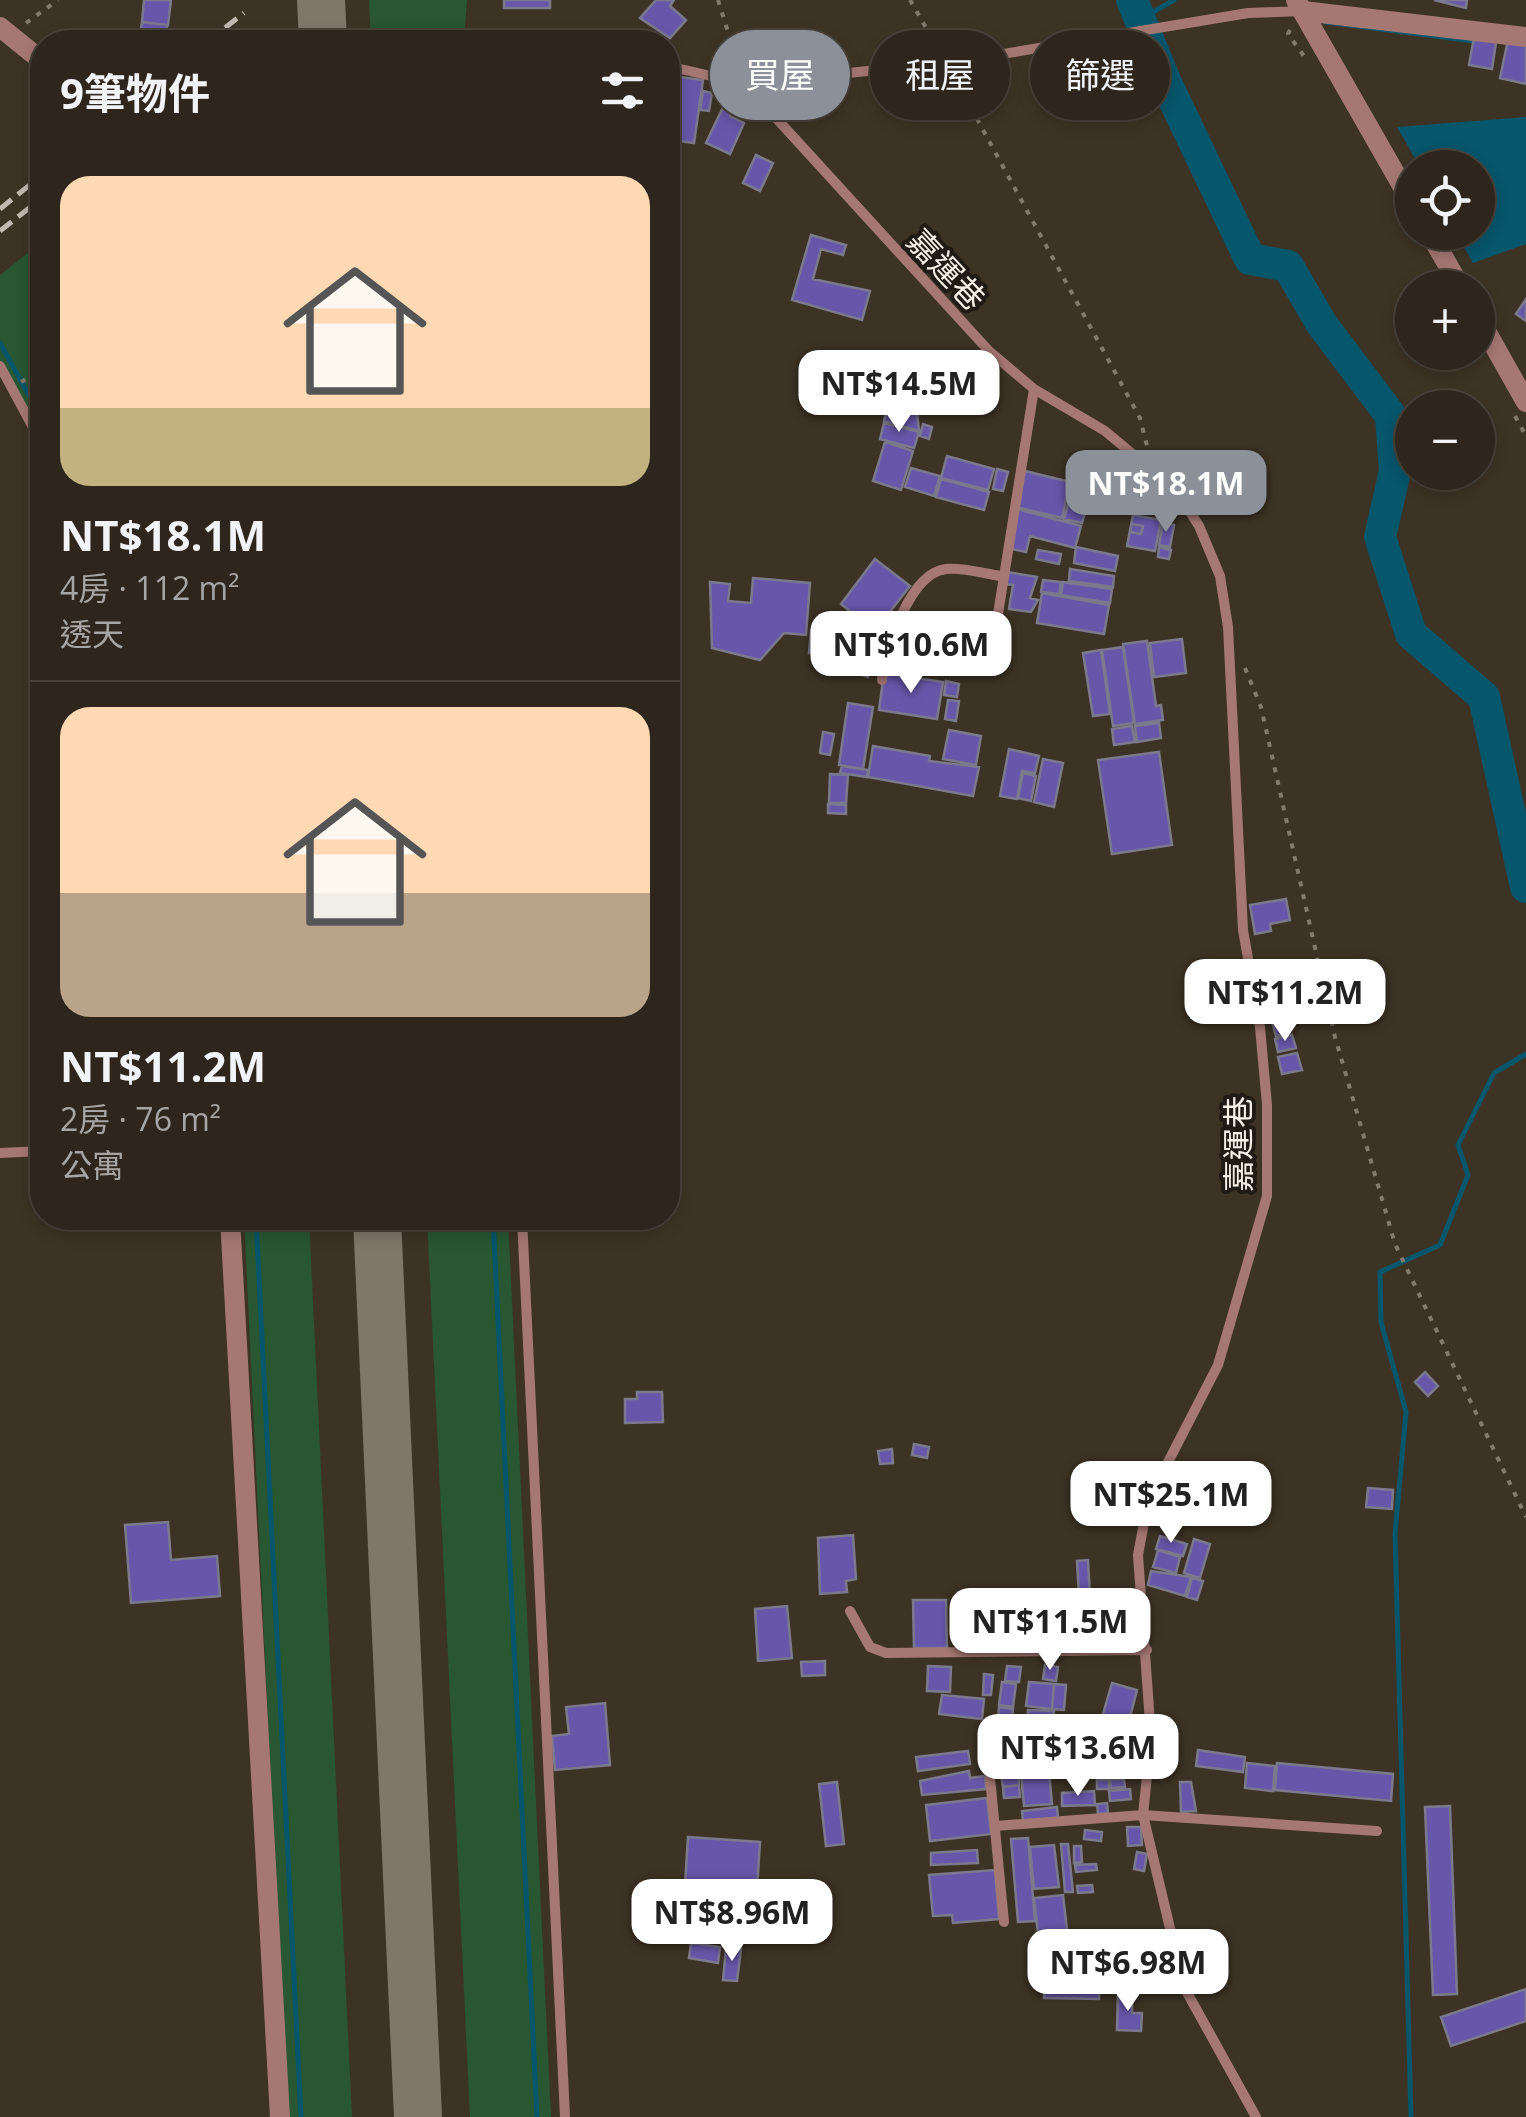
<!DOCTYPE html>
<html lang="zh-TW">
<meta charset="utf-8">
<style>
:root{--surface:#2e261c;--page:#3a3229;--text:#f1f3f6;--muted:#a7a5a3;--line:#49433b;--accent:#8c9099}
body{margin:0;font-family:"Open Sans","Noto Sans TC",sans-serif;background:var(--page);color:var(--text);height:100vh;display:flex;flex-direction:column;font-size:38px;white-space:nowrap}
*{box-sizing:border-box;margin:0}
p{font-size:32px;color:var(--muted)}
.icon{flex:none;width:55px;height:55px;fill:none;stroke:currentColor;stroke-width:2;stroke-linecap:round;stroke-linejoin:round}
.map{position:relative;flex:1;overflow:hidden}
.sheet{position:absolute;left:30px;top:30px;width:650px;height:1200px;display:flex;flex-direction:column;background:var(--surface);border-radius:40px;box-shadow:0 5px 15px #0003,0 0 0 2px var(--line)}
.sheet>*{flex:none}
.banner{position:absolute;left:710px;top:30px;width:665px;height:90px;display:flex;gap:20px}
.tools{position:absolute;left:1395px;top:150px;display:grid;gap:20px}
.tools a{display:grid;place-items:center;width:100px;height:100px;border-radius:50%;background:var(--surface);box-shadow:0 5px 15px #0003,0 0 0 2px var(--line);font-size:50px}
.price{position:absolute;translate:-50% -85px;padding:0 22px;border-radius:20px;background:#fff;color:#222;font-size:32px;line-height:65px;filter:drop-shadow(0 2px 5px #0008)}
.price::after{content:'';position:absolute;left:50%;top:60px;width:30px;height:22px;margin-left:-15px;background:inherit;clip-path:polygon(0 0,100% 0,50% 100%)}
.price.on{background:var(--accent);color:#fff}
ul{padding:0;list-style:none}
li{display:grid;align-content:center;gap:20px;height:530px;padding:0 30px}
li+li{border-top:2px solid var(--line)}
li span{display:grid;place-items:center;height:310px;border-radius:30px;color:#555}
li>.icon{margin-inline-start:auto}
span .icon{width:180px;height:180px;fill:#fffc;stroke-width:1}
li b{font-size:42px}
h2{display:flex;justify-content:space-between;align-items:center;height:120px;padding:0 30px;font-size:42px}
.pill{padding:0 35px;border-radius:45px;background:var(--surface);box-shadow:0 5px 15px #0003,0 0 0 2px var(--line);font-size:35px;line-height:90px}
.pill.on{background:var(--accent);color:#fff}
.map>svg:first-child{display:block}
.green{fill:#285732}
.water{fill:#06566c}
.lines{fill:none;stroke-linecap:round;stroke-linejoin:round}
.stream{stroke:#06566c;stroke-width:5}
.river{stroke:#06566c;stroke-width:32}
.taxiway{stroke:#80766a;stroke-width:48}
.building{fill:#6757aa;stroke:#7b798c;stroke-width:2.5;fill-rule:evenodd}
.path{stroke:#837a6e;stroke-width:4;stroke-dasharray:5 8;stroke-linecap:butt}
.service{stroke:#a67874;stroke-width:10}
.minor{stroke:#a67874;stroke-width:20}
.tertiary{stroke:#a67874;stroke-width:20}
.rail{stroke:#c2bab0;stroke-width:5;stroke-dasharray:15 8;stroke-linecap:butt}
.labels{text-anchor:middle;stroke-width:8;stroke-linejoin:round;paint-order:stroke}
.street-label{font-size:32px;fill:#f7f0e7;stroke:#201c15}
</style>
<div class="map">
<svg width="1526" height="2117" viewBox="0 0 1526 2117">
<rect width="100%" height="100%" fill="#3d3325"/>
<!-- green -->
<path class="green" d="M369,0h98l-3,42h-93z
M42,242v193l-42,-73v-87z
M244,1218h65l43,899h-65z
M427,1218h81l43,899h-81z"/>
<!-- water -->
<path class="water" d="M1526,117v127l-53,19 -17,-30 22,-1v-64l-58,-1 -23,-40z"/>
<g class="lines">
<!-- stream -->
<path class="stream" d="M1141,19l33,-19
M1326,22l147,19
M0,343l42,76
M256,1218l45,899
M493,1218l44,899
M1411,2117l-16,-583 11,-122 -25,-90 -1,-50 60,-27 28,-70 -10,-30 36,-72 32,-19"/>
<!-- river -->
<path class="river" d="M1132,0l34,83 84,176 38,7 33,57 70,93 4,55 -15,66 31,97 73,63 42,190"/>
<!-- taxiway -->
<path class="taxiway" d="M321,0l2,42
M377,1218l41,899"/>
</g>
<!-- building -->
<path class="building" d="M144,0h27l-3,25 -26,-3z
M504,0h46v8h-46z
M656,0h18l-4,6 16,14 -16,18 -30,-20z
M1434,0h33l-1,8z
M142,22l25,3 -1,15 -26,-3z
M1475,32l22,4 -5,33 -23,-4z
M1508,40l18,4v40l-26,-6z
M680,77l23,3 -9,63 -22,-3z
M703,91l9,2 -3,18 -9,-1z
M726,101l9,4 -5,11 14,7 -14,31 -24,-11z
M756,155l17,8 -13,28 -17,-8z
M811,235l35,10 -3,10 -22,-6 -8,30 57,12 -8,29 -70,-20z
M1526,299v22l-10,-7z
M887,408l30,4 2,19 -35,-10z
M884,423l35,9 -5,16 -34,-9z
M923,424l9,3 -3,12 -9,-3z
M885,442l28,9 -12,39 -28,-9z
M947,456l47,13 -6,21 -47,-12z
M911,468l29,8 -6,20 -29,-9z
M997,469l11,3 -5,19 -10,-2z
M1025,471l45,11 -8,36 -46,-11z
M941,479l48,13 -5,18 -48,-13z
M1072,488l18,5 -3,11 -18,-5z
M1069,501l18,5 -5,17 -18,-4z
M1017,509l64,17 -6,22 -45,-12 -4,16 -18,-4z
M1133,515l28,5 -6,31 -28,-5zM1132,524l11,2 -2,8 -11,-2z
M1163,523l11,2 -4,22 -11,-2z
M1132,524l11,2 -2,8 -11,-2z
M1076,547l42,9 -3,15 -41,-8z
M1159,547l12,3 -2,9 -11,-2z
M1038,550l23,4 -2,10 -23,-5z
M875,559l35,27 -35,45 -34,-27z
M1070,569l44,7 -1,11 -44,-6z
M1007,572l30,5 -7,21 8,2 -7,12 -22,-3 4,-24 -8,-1z
M753,578l57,5 -4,52 -22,-2 -24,27 -48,-12 -2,-66 20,2 -2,17 23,2z
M1043,580l18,2 -2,12 -18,-2z
M1063,582l49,7 -2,14 -49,-8z
M1042,593l67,12 -5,29 -67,-11z
M905,619l17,1 -2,18 -17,-2z
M811,630l17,2 -1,10 -9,-1 -1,12h-8z
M830,631l8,1 -2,24 -8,-1z
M840,631h8l-3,26 -7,-1z
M1182,639l4,34 -32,4 -4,-34z
M860,641l17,3 -3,19 -17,-3z
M1147,641l9,65 5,-1 2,15 -28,4 -12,-80z
M1123,647l11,76 -21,3 -11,-76z
M1101,650l9,64 -17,2 -10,-63z
M865,663l7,1 -4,13 -6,-2z
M884,673l59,9 -6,37 -58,-9z
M946,681l13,3 -2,13 -13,-2z
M948,700l11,1 -3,20 -11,-2z
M848,703l25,4 -10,62 -24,-4z
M1159,723l2,15 -24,4 -2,-16z
M1132,726l3,16 -21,3 -2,-16z
M949,730l32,6 -5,29 -33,-6z
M823,732l11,2 -4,21 -10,-2z
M873,746l57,10 -1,5 50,6 -6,29 -105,-19z
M1009,749l30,7 -4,17 -13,-2 -5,28 -17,-3z
M1159,752l13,93 -60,9 -14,-94z
M1043,759l20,4 -9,44 -20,-5z
M842,766l26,4 -1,7 -27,-4z
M1023,773l13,3 -5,25 -13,-3z
M830,774l18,1 -2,28h-17z
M828,804l18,1v9l-18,-1z
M1286,899l4,21 -20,4 1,7 -16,3 -5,-29z
M1285,1011l5,22 -14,3 -6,-22z
M1292,1035l4,13 -18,4 -3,-13z
M1297,1053l5,17 -20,4 -4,-17z
M1425,1372l13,14 -10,10 -13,-14z
M637,1392h25l1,30 -38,1v-24h12z
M914,1444l15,3 -2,11 -15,-3z
M892,1449l1,14 -13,1 -2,-13z
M1368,1488l25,2 -1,19 -26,-2z
M168,1522l3,38 46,-4 3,40 -89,7 -6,-78z
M853,1535l3,44 -10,2 1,11 -27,2 -2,-56z
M1160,1536l27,8 -4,12 -27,-7z
M1194,1539l16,5 -10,34 -16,-5z
M1158,1550l22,7 -4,16 -23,-6z
M1088,1560l2,36 -11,1 -2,-36z
M1151,1571l40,6 -6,19 -37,-11z
M1192,1578l11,3 -6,19 -10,-3z
M913,1600h33l1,48h-33z
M1020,1603h17l1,47h-17z
M787,1606l5,52 -34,3 -3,-52z
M1120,1621l1,26 -41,2 -2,-25z
M1002,1623l2,16 -19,2 -2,-16z
M825,1661v14l-23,1 -1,-14z
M1045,1665l13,2 -2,14 -13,-2z
M928,1666l23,1 -1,25 -23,-1z
M1007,1666l14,1 -2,15 -14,-1z
M984,1674l9,1 -2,20h-8z
M1002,1682l14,2 -3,23 -14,-2z
M1029,1682l25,2 -2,25 -26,-3z
M1112,1683l25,7 -8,31 -26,-7z
M1054,1684l12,1 -2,25 -12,-1z
M942,1695l42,4 -2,20 -43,-5z
M605,1703l5,62 -55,5 -3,-34 17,-2 -3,-27z
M999,1707l14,2 -2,22 -14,-1z
M1028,1710l26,1 -1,6 -18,-1 -1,8h-7z
M1099,1720l26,4 -5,15 -24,1z
M1110,1741l2,23 -18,3 -3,-25z
M1198,1750l47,7 -2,15 -47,-6z
M968,1751l2,13 -52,7 -2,-14z
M1092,1755l2,12 -38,4 -2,-12z
M1247,1763l28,3 -2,25 -28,-3z
M1277,1763l116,11 -2,27 -116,-11z
M1108,1766v11h-11l-1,-10z
M1126,1766l1,9 -15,2 -1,-9z
M969,1771l1,7 15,-2 1,13 -64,6 -2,-14z
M1049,1771l3,33 -28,2 -3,-32z
M1018,1772l1,13 -16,2 -2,-13z
M1124,1779l1,8 -14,1 -1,-8z
M1097,1780h12v9h-12z
M837,1782l7,62 -18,2 -7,-62z
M1180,1782h11l5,29 -15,1z
M1019,1785l1,12 -16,1 -1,-11z
M1130,1789l1,10 -21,2 -1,-10z
M1094,1791l1,14 -33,1v-13z
M987,1798l4,36 -61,7 -4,-36z
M1107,1803l1,10 -10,1 -1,-10z
M1450,1806l7,188 -24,1 -8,-188z
M1057,1807l1,11 -35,3 -1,-10z
M1127,1827h14l1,18 -14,1z
M1085,1830l17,2 -1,9 -17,-2z
M688,1837l72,5 -5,80 -72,-5z
M1028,1838l7,83 -17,1 -7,-83z
M1061,1844h7l5,48h-8z
M1054,1845l5,42 -25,2 -4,-42z
M1074,1846h7l1,16 -8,1z
M977,1850l1,13 -47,2v-12z
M1137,1852l10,2 -3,17 -10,-2z
M1096,1864l1,6 -21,2 -1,-7z
M995,1870l4,49 -46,4 -1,-8 -19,1 -4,-41z
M1092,1885l1,7 -15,1 -1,-7z
M1063,1895l4,35 -29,4 -4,-36z
M691,1943l29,4 -2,16 -29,-5z
M1032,1943l13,2 -2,9 -12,-2z
M726,1948l15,1 -4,32 -14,-1z
M1045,1958l55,2 -1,39 -55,-1z
M1125,1960l37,1 -1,13 -37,-2z
M1526,1989v32l-75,25 -10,-29z
M1118,1993h15l-1,20h10l-1,18 -24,-1z"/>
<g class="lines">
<!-- path -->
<path class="path" d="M718,0l22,70
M910,0l30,52
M26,23l32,-23
M1290,30l-2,4 18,25
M952,73l188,345 8,32
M21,382l21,-12
M1515,416l11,20
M1245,668l16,39 74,330 60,207 131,273"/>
<!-- service -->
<path class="service" d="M668,66l77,18 216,-23 287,-48 55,-2
M745,84l244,267 45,38 71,42 72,60 22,35 21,50 8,51 15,303 17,97 7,78v91l-49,169 -70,136 -10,54 13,182 -8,78 41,172 72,130
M0,366l42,78
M989,670l45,-281
M882,680c4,-30 27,-107 64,-111 17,-2 39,5 55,7
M0,1153l42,-2
M522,1218l43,899
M850,1611l20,36 16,6 261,-3
M988,1757l16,165
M995,1826l148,-11 234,16"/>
<!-- minor -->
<path class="minor" d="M1296,0l116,203
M1303,11l223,26
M1429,232l32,56
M1478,317l48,85"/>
<!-- tertiary -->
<path class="tertiary" d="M0,27l42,34
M230,1218l50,899"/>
<!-- rail -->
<path class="rail" d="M207,42l37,-29
M240,42l6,-4
M0,209l42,-34
M0,231l42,-33"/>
</g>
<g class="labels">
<!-- street labels -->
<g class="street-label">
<text transform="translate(946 270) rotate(47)" y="11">嘉運巷</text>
<text transform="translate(1239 1144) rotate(-90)" y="11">嘉運巷</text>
</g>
</g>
</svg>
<div class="tools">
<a><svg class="icon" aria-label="locate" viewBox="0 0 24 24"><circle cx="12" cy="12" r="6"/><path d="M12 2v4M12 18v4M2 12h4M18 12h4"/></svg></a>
<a>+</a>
<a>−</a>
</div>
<b class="price" style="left:899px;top:435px">NT$14.5M</b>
<b class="price on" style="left:1166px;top:535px">NT$18.1M</b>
<b class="price" style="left:911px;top:696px">NT$10.6M</b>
<b class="price" style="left:1285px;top:1044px">NT$11.2M</b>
<b class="price" style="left:1171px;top:1546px">NT$25.1M</b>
<b class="price" style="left:1050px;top:1673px">NT$11.5M</b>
<b class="price" style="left:1078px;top:1799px">NT$13.6M</b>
<b class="price" style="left:732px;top:1964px">NT$8.96M</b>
<b class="price" style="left:1128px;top:2014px">NT$6.98M</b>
<div class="banner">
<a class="pill on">買屋</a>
<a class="pill">租屋</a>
<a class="pill">篩選</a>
</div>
<section class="sheet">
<h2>9筆物件<svg class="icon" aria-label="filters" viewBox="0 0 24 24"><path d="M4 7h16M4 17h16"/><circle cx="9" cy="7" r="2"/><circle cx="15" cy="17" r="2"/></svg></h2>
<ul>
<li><span style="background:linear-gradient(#ffd9b3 75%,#c2b280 0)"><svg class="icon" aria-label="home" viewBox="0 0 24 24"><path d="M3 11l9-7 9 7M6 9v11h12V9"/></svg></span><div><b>NT$18.1M</b><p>4房 · 112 m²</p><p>透天</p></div></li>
<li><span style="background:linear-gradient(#ffd9b3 60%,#b9a48a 0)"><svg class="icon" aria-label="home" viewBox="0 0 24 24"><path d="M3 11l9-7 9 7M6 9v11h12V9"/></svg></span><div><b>NT$11.2M</b><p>2房 · 76 m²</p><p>公寓</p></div></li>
</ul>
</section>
</div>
